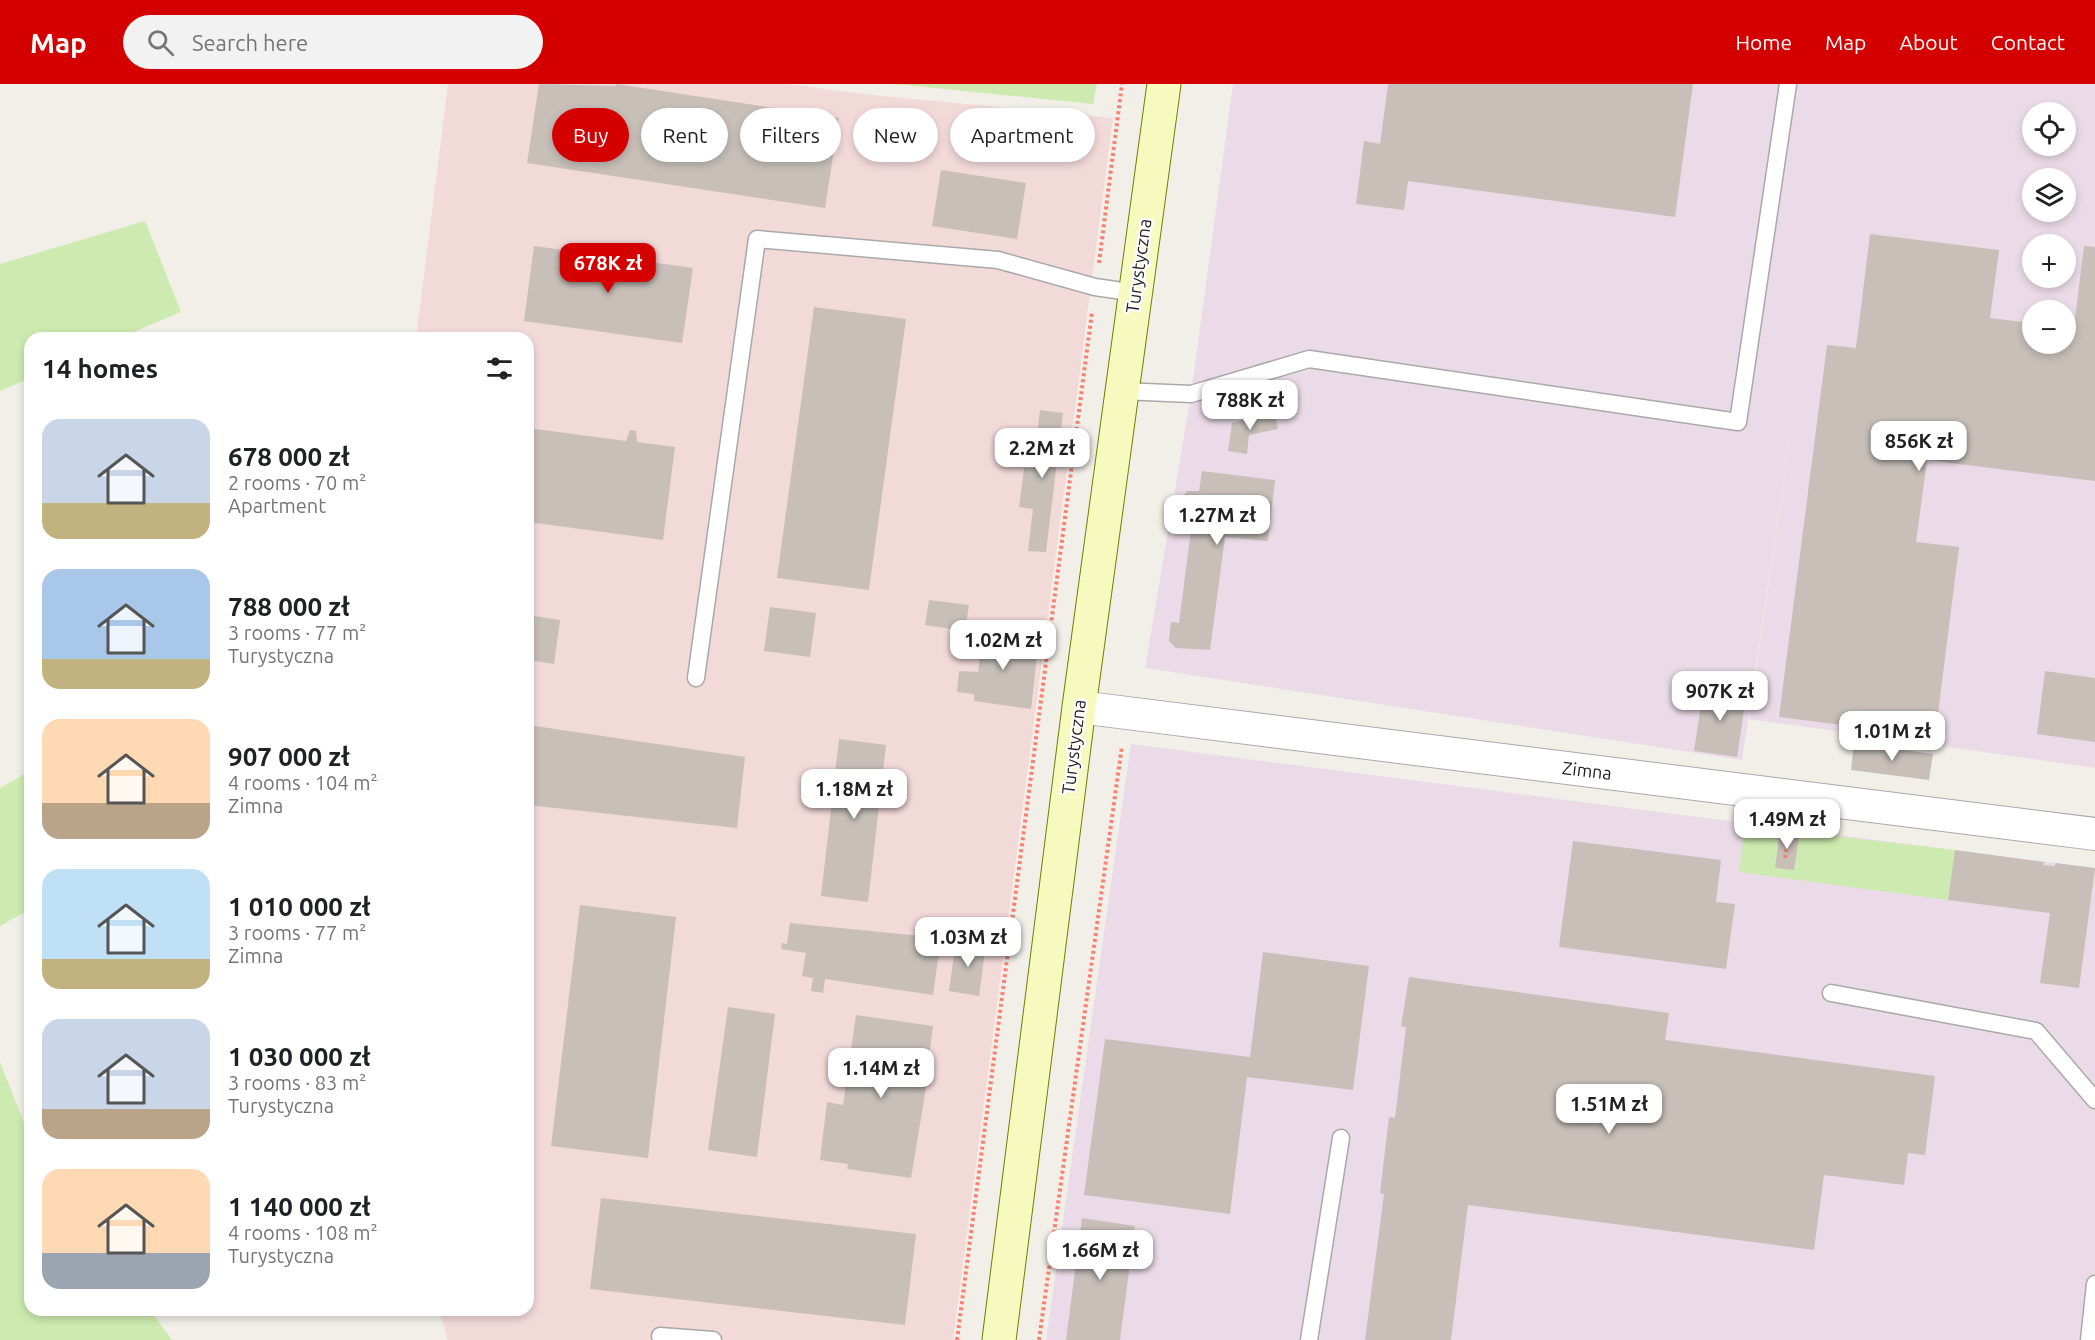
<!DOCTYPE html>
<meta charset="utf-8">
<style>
:root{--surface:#fff;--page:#f2f2f2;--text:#202124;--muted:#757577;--accent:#d40000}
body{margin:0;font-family:Ubuntu,sans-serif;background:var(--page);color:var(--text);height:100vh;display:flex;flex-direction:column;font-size:22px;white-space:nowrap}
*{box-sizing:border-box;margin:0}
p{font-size:20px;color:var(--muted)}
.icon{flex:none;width:33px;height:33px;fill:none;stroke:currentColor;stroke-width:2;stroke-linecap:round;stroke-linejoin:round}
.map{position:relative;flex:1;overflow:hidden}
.side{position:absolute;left:24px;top:248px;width:510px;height:984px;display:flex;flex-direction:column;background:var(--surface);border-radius:18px;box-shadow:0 3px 9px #0003}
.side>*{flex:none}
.banner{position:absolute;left:552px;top:24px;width:570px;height:54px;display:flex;gap:12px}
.controls{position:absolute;left:2022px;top:18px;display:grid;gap:12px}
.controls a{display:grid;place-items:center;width:54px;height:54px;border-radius:50%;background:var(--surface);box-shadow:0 3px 9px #0003;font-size:30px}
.price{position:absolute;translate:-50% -51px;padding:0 14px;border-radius:12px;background:#fff;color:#222;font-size:20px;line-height:39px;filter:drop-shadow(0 2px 3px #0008)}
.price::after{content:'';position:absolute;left:50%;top:36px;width:18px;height:14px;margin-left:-9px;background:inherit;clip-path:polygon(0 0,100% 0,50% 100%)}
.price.current{background:var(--accent);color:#fff}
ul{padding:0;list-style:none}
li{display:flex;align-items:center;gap:18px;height:150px;padding:0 18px}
li span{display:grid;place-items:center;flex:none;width:168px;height:120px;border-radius:18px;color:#555}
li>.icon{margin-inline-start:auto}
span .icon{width:72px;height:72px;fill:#fffc;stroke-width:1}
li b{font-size:26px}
h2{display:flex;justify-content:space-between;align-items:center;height:72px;padding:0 18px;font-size:26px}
.pill{padding:0 21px;border-radius:27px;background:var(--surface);box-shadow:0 3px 9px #0003;font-size:21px;line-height:54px}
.pill.current{background:var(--accent);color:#fff}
header{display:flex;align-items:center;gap:36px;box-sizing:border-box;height:84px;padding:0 30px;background:var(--accent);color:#fff}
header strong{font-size:28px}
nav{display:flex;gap:33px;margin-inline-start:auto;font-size:21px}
.search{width:420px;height:54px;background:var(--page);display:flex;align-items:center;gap:15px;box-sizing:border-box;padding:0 21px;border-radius:33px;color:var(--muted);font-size:22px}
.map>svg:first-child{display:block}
.commercial{fill:#f2dad9}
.industrial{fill:#ebdbe8;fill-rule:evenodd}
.grass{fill:#cdebb0}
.building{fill:#c7bfb8}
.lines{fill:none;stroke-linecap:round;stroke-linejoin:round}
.service-casing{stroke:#a9a9a9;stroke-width:19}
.minor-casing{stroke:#a9a9a9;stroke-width:34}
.secondary-casing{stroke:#707d05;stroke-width:35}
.path{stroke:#fa8072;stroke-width:4;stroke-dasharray:3 3;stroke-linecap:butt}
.service{stroke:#fff;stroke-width:16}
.minor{stroke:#fff;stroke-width:32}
.secondary{stroke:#f7fabf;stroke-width:33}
.labels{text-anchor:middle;stroke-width:4.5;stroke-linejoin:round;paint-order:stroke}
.street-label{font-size:18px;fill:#222;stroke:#fff}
</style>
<header>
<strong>Map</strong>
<div class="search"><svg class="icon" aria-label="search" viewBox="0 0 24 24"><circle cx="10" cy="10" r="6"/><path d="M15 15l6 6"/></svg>Search here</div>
<nav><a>Home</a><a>Map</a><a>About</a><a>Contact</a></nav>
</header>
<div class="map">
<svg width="2095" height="1256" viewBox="0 0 2095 1256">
<rect width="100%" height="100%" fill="#f2efe9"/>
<!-- commercial -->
<path class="commercial" d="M448,0h340l74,10 251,24 -160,1222h-505l-9,-30h89v-972h-112z"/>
<!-- industrial -->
<path class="industrial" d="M1233,0h862v684l-346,-49 52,-355 -59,396 -597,-92 46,-274zM2032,28h34v34h-34zM2032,94h34v34h-34zM2032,160h34v34h-34zM2032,226h34v34h-34z
M1131,660l964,124v472h-1049z"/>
<!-- grass -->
<path class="grass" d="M895,0h202l-4,20z
M145,137l36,91 -59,25 -92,1v40l-30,13v-127z
M30,687v138l-30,17v-138z
M1745,741l35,4 -5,39 19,2 6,-38 155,18 -7,50 -209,-28z
M0,978l30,76v172h120l22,30h-172z"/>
<!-- building -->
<path class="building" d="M539,0l76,2 2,-2 222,34 -14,90 -298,-45z
M1388,0h305l-18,133 -267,-36 -4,29 -48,-6 8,-63 16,3z
M941,86l85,13 -9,56 -85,-13z
M1870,150l129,16 -9,68 42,5v21h34v-17l8,1 10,-82 11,1v234l-168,-21 -11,82 43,5 -24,190 -156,-20 48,-372 29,3z
M534,162l159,22 -11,75 -158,-22z
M814,223l92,12 -37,271 -92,-12z
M1040,326l23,3 -17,139 -18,-1 5,-42 -14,-2 5,-39h9z
M1275,329l3,16 -29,6 -2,19 -19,-3 4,-28z
M528,344l98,13 4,-11 6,1 1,11 38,5 -12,93 -135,-18z
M1202,387l73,9 -7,61 -43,-4 -15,113 -34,-2 -7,-7 2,-19 8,1 14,-109 -10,-5 -3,-8 7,-10h12z
M929,516l40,5 -4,26 -40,-6z
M770,523l46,6 -6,44 -46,-6z
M528,531l32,5 -6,44 -26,-4z
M983,548l56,6 -8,71 -57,-8v-7l-17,-2 2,-21 19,1z
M2045,587l50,7v64l-58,-8z
M1705,596l13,2 -2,10 30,5 -9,60 -43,-6z
M528,641l217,32 -8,71 -209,-23z
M839,655l47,6 -18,157 -47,-6z
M1854,659l79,11 -4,26 -78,-10z
M1780,745l20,3 -6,38 -19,-2z
M1573,757l148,19 -5,42 19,2 -9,65 -167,-22z
M1955,766l89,12 -1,3 12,1v-3l40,5 -16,120 -39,-5 10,-70 -102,-13z
M580,821l96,12 -28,241 -97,-12z
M790,839l151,15 -8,57 -108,-16 -2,14 -12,-2 2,-13 -11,-2 4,-23 -25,-4 1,-6 5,1z
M956,856l30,4 -7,52 -30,-5z
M1263,868l106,14 -16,124 -106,-13 -17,137 -146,-19 21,-156 145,18z
M1409,893l260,36 -4,27 270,36 -10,79 -17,-2 -4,32 -80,-10 -10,75 -346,-45 -17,135h-86l19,-146 -4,-1 9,-76 6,1 11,-91 -5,-1z
M728,923l47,7 -18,143 -49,-7z
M856,931l77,11 -4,31 2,1 -20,120 -64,-9 1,-5 -28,-4 7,-58 16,3z
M601,1114l315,36 -11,91 -315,-36z
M1082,1134l53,8 -15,114h-54z"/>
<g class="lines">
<defs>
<path id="service" d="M1122,307l69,3 118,-35 429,63 50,-338
M696,594l61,-439 241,21 97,27 41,6
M1831,909l205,38 59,69
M660,1252l53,4
M1309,1256l32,-202
M2089,1256l6,-56"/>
<path id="minor" d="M1079,623l1016,127"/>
<path id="secondary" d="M999,1256l80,-633 85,-623"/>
</defs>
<!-- service casing -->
<use href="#service" class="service-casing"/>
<!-- minor casing -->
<use href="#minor" class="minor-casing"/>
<!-- secondary casing -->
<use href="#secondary" class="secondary-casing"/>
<!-- path -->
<path class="path" d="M1099,179l23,-179
M1785,774l5,-30
M957,1256l135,-1028
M1039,1256l83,-594"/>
<!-- service -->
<use href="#service" class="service"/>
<!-- minor -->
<use href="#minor" class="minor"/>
<!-- secondary -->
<use href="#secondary" class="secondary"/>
</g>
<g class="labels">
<!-- street labels -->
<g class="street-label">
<text transform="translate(1139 182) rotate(-82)" y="6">Turystyczna</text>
<text transform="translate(1074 663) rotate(-83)" y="6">Turystyczna</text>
<text transform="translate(1587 687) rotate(7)" y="6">Zimna</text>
</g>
</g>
</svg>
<div class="controls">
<a><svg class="icon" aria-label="locate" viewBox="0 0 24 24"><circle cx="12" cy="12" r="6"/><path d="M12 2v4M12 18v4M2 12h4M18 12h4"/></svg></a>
<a><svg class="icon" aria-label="layers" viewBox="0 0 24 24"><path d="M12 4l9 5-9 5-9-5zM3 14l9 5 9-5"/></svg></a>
<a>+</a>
<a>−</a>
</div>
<b class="price current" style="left:608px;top:210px">678K zł</b>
<b class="price" style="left:1250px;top:347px">788K zł</b>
<b class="price" style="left:1919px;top:388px">856K zł</b>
<b class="price" style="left:1042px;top:395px">2.2M zł</b>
<b class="price" style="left:1217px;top:462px">1.27M zł</b>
<b class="price" style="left:1003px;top:587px">1.02M zł</b>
<b class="price" style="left:1720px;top:638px">907K zł</b>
<b class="price" style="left:1892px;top:678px">1.01M zł</b>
<b class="price" style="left:854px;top:736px">1.18M zł</b>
<b class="price" style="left:1787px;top:766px">1.49M zł</b>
<b class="price" style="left:968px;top:884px">1.03M zł</b>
<b class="price" style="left:881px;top:1015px">1.14M zł</b>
<b class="price" style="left:1609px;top:1051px">1.51M zł</b>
<b class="price" style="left:1100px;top:1197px">1.66M zł</b>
<div class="banner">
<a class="pill current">Buy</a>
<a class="pill">Rent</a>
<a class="pill">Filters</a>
<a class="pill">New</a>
<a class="pill">Apartment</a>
</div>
<section class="side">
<h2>14 homes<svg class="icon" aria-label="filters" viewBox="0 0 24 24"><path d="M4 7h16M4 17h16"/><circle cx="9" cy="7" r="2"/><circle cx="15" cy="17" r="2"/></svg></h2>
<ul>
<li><span style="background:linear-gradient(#c9d6e8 70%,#c2b280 0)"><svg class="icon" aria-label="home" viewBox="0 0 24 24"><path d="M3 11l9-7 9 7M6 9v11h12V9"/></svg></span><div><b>678 000 zł</b><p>2 rooms · 70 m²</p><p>Apartment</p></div></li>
<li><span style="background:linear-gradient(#a9c7e8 75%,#c2b280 0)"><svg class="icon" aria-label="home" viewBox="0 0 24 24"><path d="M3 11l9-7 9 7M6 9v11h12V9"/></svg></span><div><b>788 000 zł</b><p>3 rooms · 77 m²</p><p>Turystyczna</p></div></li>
<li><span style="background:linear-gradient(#ffd9b3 70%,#b9a48a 0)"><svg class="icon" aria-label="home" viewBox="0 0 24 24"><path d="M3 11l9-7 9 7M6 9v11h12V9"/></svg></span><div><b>907 000 zł</b><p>4 rooms · 104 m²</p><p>Zimna</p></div></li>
<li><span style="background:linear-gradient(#bfe0f5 75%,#c2b280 0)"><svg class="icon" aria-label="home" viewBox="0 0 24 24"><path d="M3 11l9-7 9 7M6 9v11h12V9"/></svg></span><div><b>1 010 000 zł</b><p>3 rooms · 77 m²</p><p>Zimna</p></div></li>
<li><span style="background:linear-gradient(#c9d6e8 75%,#b9a48a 0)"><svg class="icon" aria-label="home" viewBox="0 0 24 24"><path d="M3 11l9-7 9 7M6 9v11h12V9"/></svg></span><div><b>1 030 000 zł</b><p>3 rooms · 83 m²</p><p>Turystyczna</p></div></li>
<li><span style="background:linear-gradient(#ffd9b3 70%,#9aa5b1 0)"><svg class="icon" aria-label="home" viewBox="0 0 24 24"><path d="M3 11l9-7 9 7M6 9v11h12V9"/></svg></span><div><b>1 140 000 zł</b><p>4 rooms · 108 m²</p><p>Turystyczna</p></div></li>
</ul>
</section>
</div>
